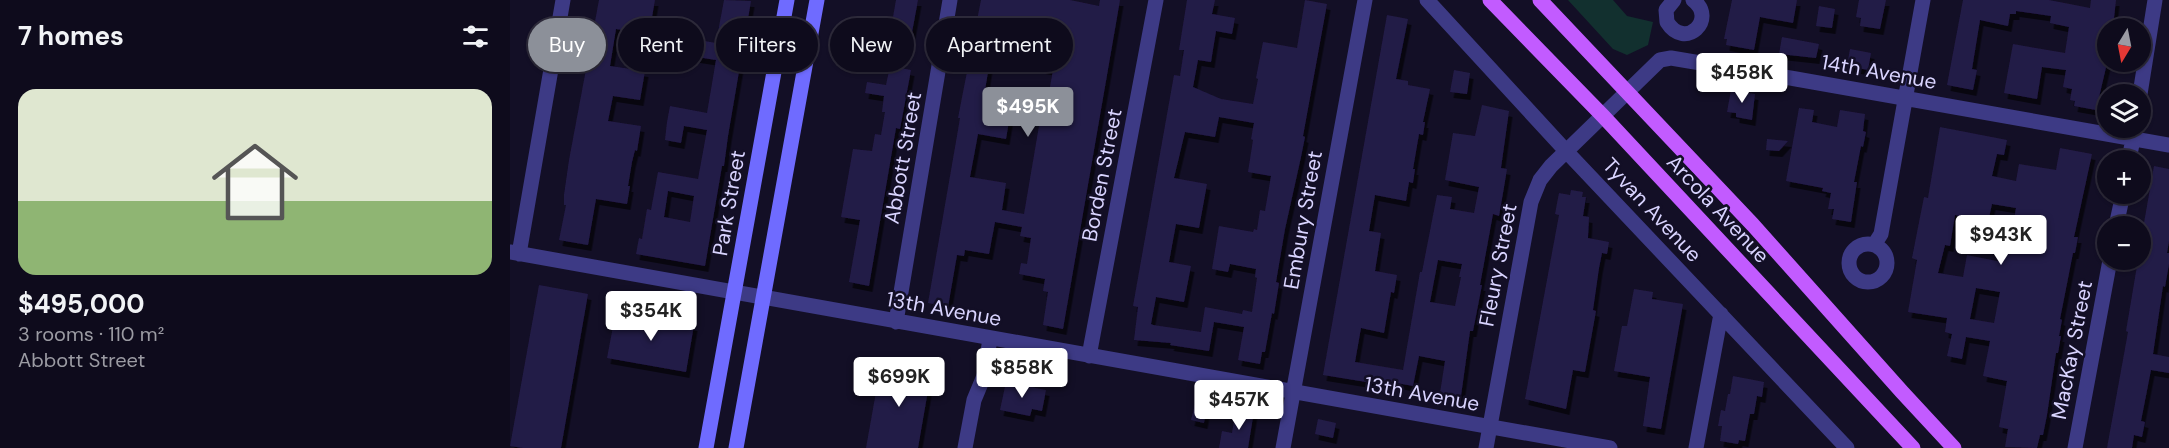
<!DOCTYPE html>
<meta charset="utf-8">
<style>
:root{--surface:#0e0b1c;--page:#171425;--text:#f1f3f6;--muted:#9b9ba3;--line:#2e2b3b;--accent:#8c9099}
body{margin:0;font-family:"DM Sans",sans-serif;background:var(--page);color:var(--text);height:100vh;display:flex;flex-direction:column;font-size:22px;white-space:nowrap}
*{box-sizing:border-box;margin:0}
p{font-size:20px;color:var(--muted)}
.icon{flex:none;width:33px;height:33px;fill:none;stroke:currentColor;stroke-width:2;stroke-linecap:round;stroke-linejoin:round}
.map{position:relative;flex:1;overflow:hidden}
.panel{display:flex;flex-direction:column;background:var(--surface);width:510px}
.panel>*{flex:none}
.top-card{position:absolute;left:18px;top:18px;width:570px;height:54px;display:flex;gap:12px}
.needle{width:39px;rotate:190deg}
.controls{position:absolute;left:1587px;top:18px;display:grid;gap:12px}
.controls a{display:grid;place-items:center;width:54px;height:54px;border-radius:50%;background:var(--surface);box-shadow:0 2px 4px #0004,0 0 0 2px var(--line);font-size:30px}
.price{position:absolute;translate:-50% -51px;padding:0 14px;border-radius:6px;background:#fff;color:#222;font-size:20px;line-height:39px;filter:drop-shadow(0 2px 3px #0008)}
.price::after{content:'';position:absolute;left:50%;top:36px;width:18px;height:14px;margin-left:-9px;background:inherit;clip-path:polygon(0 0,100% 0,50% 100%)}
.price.current{background:var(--accent);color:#fff}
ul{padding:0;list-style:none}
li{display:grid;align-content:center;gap:12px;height:318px;padding:0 18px}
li+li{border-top:2px solid var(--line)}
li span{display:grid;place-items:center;height:186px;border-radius:18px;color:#555}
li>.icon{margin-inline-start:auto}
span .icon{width:108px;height:108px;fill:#fffc;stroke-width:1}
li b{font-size:26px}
h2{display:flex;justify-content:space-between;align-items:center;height:72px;padding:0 18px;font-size:26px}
.pill{padding:0 21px;border-radius:27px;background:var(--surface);box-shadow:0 2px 4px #0004,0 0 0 2px var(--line);font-size:21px;line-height:54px}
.pill.current{background:var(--accent);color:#fff}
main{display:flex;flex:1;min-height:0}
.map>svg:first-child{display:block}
.green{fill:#12302f}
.building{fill:#241b47;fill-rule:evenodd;filter:url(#shadow)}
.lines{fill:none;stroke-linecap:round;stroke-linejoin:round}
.street{stroke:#3d3a85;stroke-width:15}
.secondary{stroke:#6f6bff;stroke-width:15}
.primary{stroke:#c25bff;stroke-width:15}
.labels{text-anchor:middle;stroke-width:5;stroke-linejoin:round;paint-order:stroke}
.street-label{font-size:21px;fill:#d9d4ff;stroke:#130f26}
</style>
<main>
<section class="panel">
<h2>7 homes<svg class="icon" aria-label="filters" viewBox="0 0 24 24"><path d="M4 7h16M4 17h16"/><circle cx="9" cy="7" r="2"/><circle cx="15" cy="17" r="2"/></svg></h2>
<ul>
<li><span style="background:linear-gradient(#dfe7d0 60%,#8fb573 0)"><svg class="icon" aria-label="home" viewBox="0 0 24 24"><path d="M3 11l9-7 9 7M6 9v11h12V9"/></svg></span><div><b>$495,000</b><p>3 rooms · 110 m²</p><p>Abbott Street</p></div></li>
</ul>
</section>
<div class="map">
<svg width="1659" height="448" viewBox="0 0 1659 448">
<defs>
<filter id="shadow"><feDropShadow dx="3.5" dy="6" stdDeviation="0" flood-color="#0009"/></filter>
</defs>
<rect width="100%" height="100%" fill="#130f26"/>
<!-- green -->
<path class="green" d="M1058,0h45l14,16 26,6 -5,23 -21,10 -14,-6z"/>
<!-- building -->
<path class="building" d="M89,0h56l-6,34 -33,-5 -6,37 35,5 -5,29 -27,-4 -5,25 33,5 -4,25 -2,-1 -3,12 -4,24h2l-3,18 -31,-5 -8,46 -29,-5 7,-35h-2v-10l5,-35z
M214,0l27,1 -23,135 -4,30h-2l-17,100 -69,-12 3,-16 3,1 5,-30 4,1 7,-38 40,7 9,-49 -23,-4 -3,17 -16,-3 2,-18 3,-16 37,7 9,-53 -32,-5 3,-17 29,5zM158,191l26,5 -4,26 -26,-5z
M386,0h22l-8,43 -21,-3z
M471,0h89l29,6 1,-6h20l-57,329 -20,-4 5,-33 -5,-1 2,-12 -26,-5 2,-11 6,1 4,-26 -11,-2 2,-9 -27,-5 -6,32 -24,-4 -1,6 -7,-1 -9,52 -20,-4 30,-173 2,-12h-2zM483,42l24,5 -3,16 39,7 -7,39 -39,-8 -1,5 -23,-4zM500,115l30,5 -16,94 -22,-4 4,-27 -36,-6 8,-43 28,5z
M677,0h28l-3,14 23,4 -3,16 -16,-3 -5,31 -13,-2 -5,27 28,12 32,5 5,-25 -2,-1 7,-36 34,6 8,-48 22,4 -24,132 2,1 -4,20 -16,72 -9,53 3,1 -5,31 -2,-1 -7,39h-3l-2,12 -22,-4 6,-33 -30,-5 -5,29 -39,-6 1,-2 -37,-3 4,-33 -5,-1 41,-231 6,1 4,-26h-5zM709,117l35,6 -3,16 2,1 -5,32 23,4 -6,35 -5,-1 -3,20 -3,-1 -1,3 -34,-6 -7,43 16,3 2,-8 26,5 -1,8 2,1 -5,34 -9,-2 -1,4 -37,-7 -4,25 -48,-7 -2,-1 5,-27 28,5 7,-36 -22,-4 7,-38 23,4 8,-44 -33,-6 11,-46 30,5z
M1222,0h65l-4,23 -33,-6 -6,33 -28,-5 1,-6h-3z
M1349,0h27l-6,29 -20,-3 1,-8 -5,-1z
M1453,0h86l41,8 1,-8h25l-3,27 -5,-1v33l-12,51 -22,-4 1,-5 -5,-1 2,-11 -9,-2 3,-17 -24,-3 -5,32 -33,-6 9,-49 52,9 4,-26 -19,-4 1,-7 -35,-5v3h-6l-2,12 -28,-6 -8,49 5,1 -4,20 -26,-5z
M1309,6l16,3 -3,19 -16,-2z
M877,15l21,4 -12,60 12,2v4l22,4 -7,33h2l-2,13 -4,-1 -6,35h2l-2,14 -4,-1 -3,19 -31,-6 -6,36 12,2 -6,38 22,4 -3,18 -3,-1 -7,41 -23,-5 -6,34 48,8 17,-98h2l15,-77 15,2 -2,12 24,4 5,-26 -34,-7 8,-47 22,3 7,-31 27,6 -8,57 6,1 -4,24 -4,23 -6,-2 -13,71h2l-9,46h-3l-9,65 -21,-3 5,-32 -26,-5 -6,30 -27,-5 -1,4 -62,-10zM928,260l24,4 -3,13h2l-6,29 -25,-4z
M1272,37l37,7 -3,14 -37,-4z
M1340,49l21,4 -3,17 -21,-4z
M380,66l21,4 -11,59 -4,-1 -27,158 -20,-4 11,-62 -19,-3 12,-68 19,2 3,-17 6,1 4,-23h-3l2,-16 -19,-3 2,-11 19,3z
M944,70l16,3 -3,21 -17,-2z
M1221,90l24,4 -3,26 -16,-3v-4l-9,-1z
M1289,108l15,2 -2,12 25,5 3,-17 25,4 -2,17 3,1 -3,15 -2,-1 -7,36h3l-6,40 -19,-3 2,-10h-6l3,-16 -9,-2 1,-3 -37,-7z
M1430,127l67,13 -3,15 -7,-1 -5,22 24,5 3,-17 37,6 4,-22 32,6 -18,83h4l-3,16h-2l-13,66 2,1 -3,16h2l-3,17h-2l-9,62 -4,20h-3l-3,13 -32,-1 3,-18 -9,-2 8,-46 -24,-5 7,-35 -24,-4 -4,22 -15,-3 5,-22 -7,-2 2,-14 -39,-6 9,-52 -5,-2 12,-61 4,1zM1482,204l24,4 -6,35 -4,-1 -4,20 -35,-7 -4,22 -25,-4 7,-28 5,1 5,-31 33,7zM1466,288l24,4 -6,31 -24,-4z
M1257,139l21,2 -9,10 -13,-1z
M1644,166l15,3v72l-2,12h2v11l-4,23 -2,-1 -10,68 16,3v16l-18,-3 -10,51 4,1 -3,15 -8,-2 -2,13h-25l21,-116 -2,-1 12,-71h2l1,-20z
M1061,190l12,2 -1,5h4l-3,19 6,1 -1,21 21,4 -2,12 -5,-1 -3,15 -6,42 3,1 -11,61 -12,-2 -7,39 -41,-10 34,-184 -4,-1 4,-21 11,2z
M29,285l49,9 -27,154h-38l-13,-2z
M1124,289l19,3 -1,7 31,5 -22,125 -18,-3 7,-49 -36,-6 8,-45h5z
M106,311l78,14 -8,47 -79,-14z
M371,364l50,9 -13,75h-52z
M1223,376l31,6 -2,15 -5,-1 -3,18h-4l-5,27 -6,-1 -1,4 -18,-3 2,-15h-4l3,-16 4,1 3,-17h2z
M496,382l40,8 -4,21 -10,-2 -2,7 -30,-6z
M685,404l12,2 -3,17 -13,-3z
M726,408l18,3 -6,37h-29l3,-17 10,2z
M808,419l18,4 -3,15 -18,-4z"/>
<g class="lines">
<!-- street -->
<path class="street" d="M917,0l139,151 281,297
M1164,0l-8,10 1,12c18,29 51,-3 26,-22
M1630,94l15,-94
M1619,160l6,-32
M1606,226l7,-32
M1339 263a19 19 0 1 1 38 0a19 19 0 1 1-38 0Z
M1364,245l7,-11 42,-234
M0,252l1100,196
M9,254l44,-254
M386,322l54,-322
M579,356l67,-356
M455,448l9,-48 10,-24 6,-37
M773,448l82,-448
M976,448l45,-246 9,-22 11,-14 109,-106 11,-2 125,21 373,66
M1186,448l25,-134
M1565,448l35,-188"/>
<!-- secondary -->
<path class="secondary" d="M196,448l81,-448
M226,448l81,-448"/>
<!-- primary -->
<path class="primary" d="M980,0l113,116 310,332
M1030,0l213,225 149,167 52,56"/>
</g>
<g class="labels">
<!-- street labels -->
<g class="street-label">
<text transform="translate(1369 72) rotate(10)" y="7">14th Avenue</text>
<text transform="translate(393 158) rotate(-80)" y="7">Abbott Street</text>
<text transform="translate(592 175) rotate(-79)" y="7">Borden Street</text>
<text transform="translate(219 203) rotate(-80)" y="7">Park Street</text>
<text transform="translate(1208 209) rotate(47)" y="7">Arcola Avenue</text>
<text transform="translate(1142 210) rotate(47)" y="7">Tyvan Avenue</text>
<text transform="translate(793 220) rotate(-80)" y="7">Embury Street</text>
<text transform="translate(988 265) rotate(-79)" y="7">Fleury Street</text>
<text transform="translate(434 309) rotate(10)" y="7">13th Avenue</text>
<text transform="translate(1562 350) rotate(-79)" y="7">MacKay Street</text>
<text transform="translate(912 394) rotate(10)" y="7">13th Avenue</text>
</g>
</g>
</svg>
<div class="controls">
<a><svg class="needle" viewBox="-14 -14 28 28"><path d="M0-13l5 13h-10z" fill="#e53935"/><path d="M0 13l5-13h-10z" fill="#9b9ba3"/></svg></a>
<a><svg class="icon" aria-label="layers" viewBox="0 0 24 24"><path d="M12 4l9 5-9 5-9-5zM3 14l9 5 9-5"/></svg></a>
<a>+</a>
<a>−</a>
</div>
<b class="price" style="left:1232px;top:104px">$458K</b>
<b class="price current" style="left:518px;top:138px">$495K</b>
<b class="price" style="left:1491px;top:266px">$943K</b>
<b class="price" style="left:141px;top:342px">$354K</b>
<b class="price" style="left:512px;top:399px">$858K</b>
<b class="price" style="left:389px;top:408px">$699K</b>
<b class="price" style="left:729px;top:431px">$457K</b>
<div class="top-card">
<a class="pill current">Buy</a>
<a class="pill">Rent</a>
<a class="pill">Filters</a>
<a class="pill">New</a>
<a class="pill">Apartment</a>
</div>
</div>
</main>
